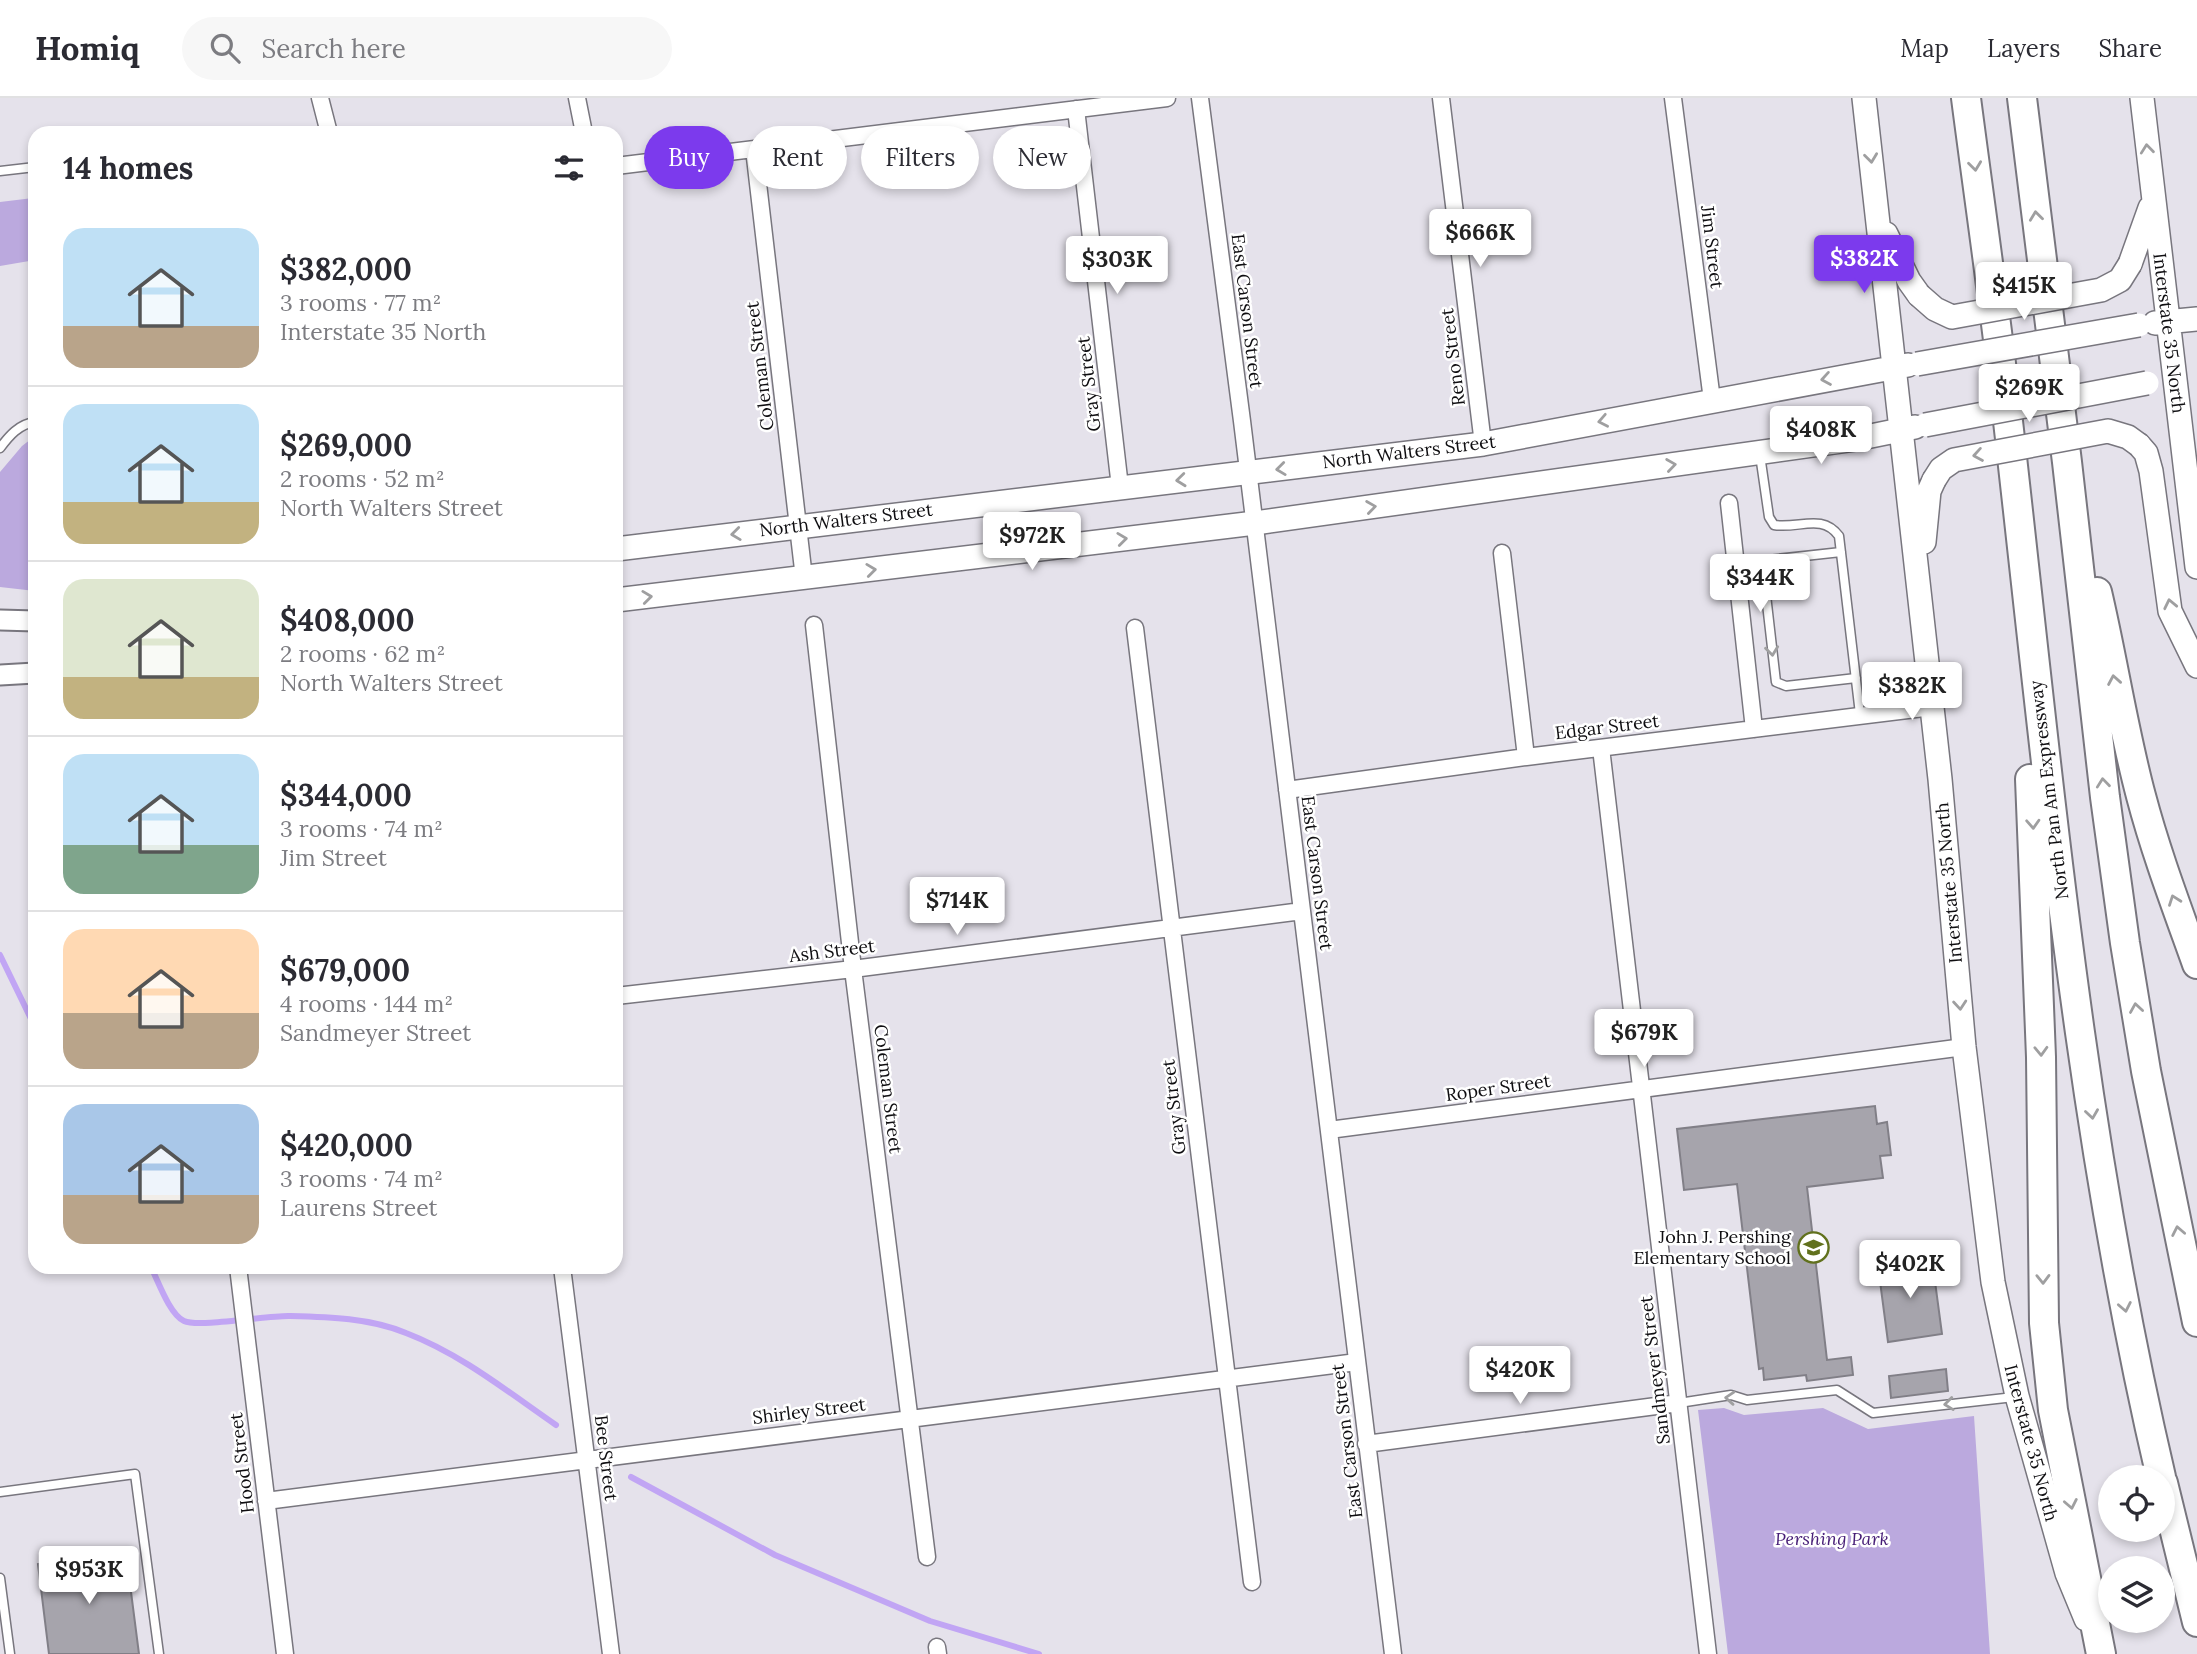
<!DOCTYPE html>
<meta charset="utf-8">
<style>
:root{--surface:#fff;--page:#f7f7f7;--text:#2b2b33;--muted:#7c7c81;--line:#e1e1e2;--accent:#7c3aed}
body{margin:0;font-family:Lora,serif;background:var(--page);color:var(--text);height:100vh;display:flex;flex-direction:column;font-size:26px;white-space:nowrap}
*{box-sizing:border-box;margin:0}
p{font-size:23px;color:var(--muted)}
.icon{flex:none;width:38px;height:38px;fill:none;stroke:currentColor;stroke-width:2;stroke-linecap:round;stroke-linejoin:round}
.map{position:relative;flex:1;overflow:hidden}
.details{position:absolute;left:28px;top:28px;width:595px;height:1148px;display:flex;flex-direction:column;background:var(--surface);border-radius:21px;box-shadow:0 4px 10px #0003}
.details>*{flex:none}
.top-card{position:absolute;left:644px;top:28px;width:665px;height:63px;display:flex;gap:14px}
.controls{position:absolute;left:2098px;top:1367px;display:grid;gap:14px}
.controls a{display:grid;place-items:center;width:77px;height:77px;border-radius:50%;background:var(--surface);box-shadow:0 4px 10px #0003;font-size:35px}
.price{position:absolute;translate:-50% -60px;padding:0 16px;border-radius:7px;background:#fff;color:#222;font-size:23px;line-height:46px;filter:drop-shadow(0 2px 4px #0008)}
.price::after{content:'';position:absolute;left:50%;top:42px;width:21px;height:16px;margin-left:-10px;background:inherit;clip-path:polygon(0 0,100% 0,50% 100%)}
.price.on{background:var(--accent);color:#fff}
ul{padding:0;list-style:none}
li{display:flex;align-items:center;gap:21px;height:175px;padding:0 35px}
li+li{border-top:2px solid var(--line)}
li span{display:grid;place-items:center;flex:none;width:196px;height:140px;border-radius:21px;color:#555}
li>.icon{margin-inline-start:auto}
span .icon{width:84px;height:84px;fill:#fffc;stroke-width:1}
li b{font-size:30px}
h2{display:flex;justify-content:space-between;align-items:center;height:84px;padding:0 35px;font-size:30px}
.tag{padding:0 24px;border-radius:32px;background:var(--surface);box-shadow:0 4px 10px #0003;font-size:24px;line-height:63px}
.tag.on{background:var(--accent);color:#fff}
header{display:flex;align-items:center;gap:42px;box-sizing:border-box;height:98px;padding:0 35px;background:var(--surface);border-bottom:2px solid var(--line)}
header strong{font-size:33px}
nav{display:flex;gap:38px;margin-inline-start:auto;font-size:24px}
.search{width:490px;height:63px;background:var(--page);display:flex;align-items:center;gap:18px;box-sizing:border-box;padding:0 24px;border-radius:38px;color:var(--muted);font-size:26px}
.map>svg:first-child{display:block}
.green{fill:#bba9de}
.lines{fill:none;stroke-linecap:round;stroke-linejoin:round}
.stream{stroke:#c1a5f4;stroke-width:6}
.building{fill:#a6a4ac;stroke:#817f87;stroke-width:2}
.service-casing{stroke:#78767e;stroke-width:11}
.minor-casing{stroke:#78767e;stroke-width:19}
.tertiary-casing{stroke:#78767e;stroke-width:23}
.secondary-casing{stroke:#78767e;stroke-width:26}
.motorway-casing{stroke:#78767e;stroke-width:32}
.service{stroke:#fff;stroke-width:8}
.minor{stroke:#fff;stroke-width:16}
.tertiary{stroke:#fff;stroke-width:19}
.secondary{stroke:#fff;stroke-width:23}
.motorway{stroke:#fff;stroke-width:28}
.secondary-bridge-casing{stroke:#78767e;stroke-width:26;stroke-linecap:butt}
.secondary-bridge{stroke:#fff;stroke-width:23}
.oneway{stroke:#9f9fa0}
.labels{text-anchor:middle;stroke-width:5;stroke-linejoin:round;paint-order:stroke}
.street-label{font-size:18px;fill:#0f0e11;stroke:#fff}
.poi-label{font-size:18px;fill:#0f0e11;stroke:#fff;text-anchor:end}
.park-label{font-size:18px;font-style:italic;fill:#461d76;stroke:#fff}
</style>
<header>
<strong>Homiq</strong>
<div class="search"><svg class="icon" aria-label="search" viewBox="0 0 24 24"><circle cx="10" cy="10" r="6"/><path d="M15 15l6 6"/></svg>Search here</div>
<nav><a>Map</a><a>Layers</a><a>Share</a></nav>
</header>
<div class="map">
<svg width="2197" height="1556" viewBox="0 0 2197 1556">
<rect width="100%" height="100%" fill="#e5e2eb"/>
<!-- green -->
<path class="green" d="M33,100l2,1v61l-35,6v-64z
M35,338v155l-35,-4v-115l22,-26z
M1724,1310l20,7 79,-7 45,21 106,-13 16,238h-262l-30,-244z"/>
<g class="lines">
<!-- stream -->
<path class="stream" d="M0,857l35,72
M151,1169c7,14 19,48 33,54 15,7 85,-6 106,-5 39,1 80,2 116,17 55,21 102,59 150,92
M631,1379l144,78 155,66 109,33"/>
</g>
<!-- building -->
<path class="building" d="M1875,1008l2,18 10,-2 4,33 -11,1 3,22 -76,9 20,173 24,-3 2,18 -46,6 -1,-6 -42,5 -1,-12 -4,1 -22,-185 -53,6 -7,-61z
M1932,1161l10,75 -54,8 -10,-76z
M1946,1271l2,22 -57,7 -2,-22z
M126,1455l13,101h-90l-11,-90z"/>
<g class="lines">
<defs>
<path id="service" d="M0,73l35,-4
M0,350c9,-12 19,-24 35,-26
M1760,357l9,62 5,8c25,4 48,-12 65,11l21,178
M1841,454l-73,8 -5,9 13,113 10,4 70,-8
M1679,1305l52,-8 16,5 90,-10 36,23 141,-16
M0,1394l135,-18 24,180
M0,1480l10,76"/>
<path id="minor" d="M320,0l9,35
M577,0l7,35
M1200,0l42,323 151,1233
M1441,0l42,346
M1673,0l39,302
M1076,11l44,378
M754,51l50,429
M616,68l551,-68
M1729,405l25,226
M1502,455l24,204
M814,527l39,344 74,588
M1135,530l117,954
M1601,650l107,906
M1287,692l239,-33 406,-50
M616,898l237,-27 449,-58
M1329,1032l635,-83
M238,1169l47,387
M562,1169l49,387
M1366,1346l313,-41
M266,1403l1091,-139
M937,1549l1,7"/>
<path id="tertiary" d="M0,522l35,1
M0,577l35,-2"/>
<path id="secondary" d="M1864,0l76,681 24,268 29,235 24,114 50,177 19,46
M2142,0l55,469
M1886,136l23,47 10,14
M2130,166l20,-56
M2155,225l42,-4
M2139,347l7,8 5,18 19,140 27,55
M1924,444l5,-51 5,-11
M616,451l867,-105 425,-79
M616,502l639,-77 601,-84 59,-12"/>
<path id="motorway" d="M1966,0c16,123 34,245 47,368 38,339 70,679 148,1011
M2022,0l45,364 38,335 20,146 21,128 51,251
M2097,494c16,68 26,137 44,204 15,57 36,112 56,168
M2030,681l11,278 3,266 9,87 48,244
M2163,1385l34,139"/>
</defs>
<!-- service casing -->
<use href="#service" class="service-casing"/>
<!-- minor casing -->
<use href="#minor" class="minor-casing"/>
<!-- tertiary casing -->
<use href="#tertiary" class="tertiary-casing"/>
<!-- secondary casing -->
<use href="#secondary" class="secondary-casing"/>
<!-- motorway casing -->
<use href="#motorway" class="motorway-casing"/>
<!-- service -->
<use href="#service" class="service"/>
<!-- minor -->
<use href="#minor" class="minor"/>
<!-- tertiary -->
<use href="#tertiary" class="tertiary"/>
<!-- secondary -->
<use href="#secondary" class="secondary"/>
<!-- motorway -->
<use href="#motorway" class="motorway"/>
<defs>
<path id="secondary-bridge" d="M1919,197l16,14 17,8 149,-27 19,-10 10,-16
M1917,266l222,-39
M1925,327l222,-42
M1934,382l7,-11 13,-9 154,-29 20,6 11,8"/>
</defs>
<!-- secondary-bridge casing -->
<use href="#secondary-bridge" class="secondary-bridge-casing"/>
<!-- secondary-bridge -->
<use href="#secondary-bridge" class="secondary-bridge"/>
</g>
<!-- one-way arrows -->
<defs><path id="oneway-chevron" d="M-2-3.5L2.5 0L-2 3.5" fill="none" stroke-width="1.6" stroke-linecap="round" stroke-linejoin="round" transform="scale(1.75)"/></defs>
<g class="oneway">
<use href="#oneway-chevron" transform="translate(2147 51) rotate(-96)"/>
<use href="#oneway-chevron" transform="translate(1871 60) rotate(83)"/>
<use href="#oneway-chevron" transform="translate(1975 68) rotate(83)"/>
<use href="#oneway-chevron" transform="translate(2036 118) rotate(-97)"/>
<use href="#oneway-chevron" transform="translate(1826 281) rotate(170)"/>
<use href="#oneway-chevron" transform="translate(1603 323) rotate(169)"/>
<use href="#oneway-chevron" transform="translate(1978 357) rotate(170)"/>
<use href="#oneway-chevron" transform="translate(1671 367) rotate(-8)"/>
<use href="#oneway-chevron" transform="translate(1281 371) rotate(173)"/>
<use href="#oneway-chevron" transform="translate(1181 382) rotate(174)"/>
<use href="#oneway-chevron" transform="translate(1371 409) rotate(-8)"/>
<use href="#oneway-chevron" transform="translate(736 436) rotate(173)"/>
<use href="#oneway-chevron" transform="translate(1122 441) rotate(-7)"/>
<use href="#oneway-chevron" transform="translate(871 472) rotate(-7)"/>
<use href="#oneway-chevron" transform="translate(647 499) rotate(-7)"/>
<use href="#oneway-chevron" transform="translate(2170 506) rotate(-102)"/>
<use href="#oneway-chevron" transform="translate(1772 553) rotate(83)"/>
<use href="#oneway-chevron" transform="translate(2114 582) rotate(-100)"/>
<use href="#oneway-chevron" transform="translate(2103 685) rotate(-96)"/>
<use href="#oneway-chevron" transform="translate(2033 726) rotate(87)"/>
<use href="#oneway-chevron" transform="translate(2174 802) rotate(-110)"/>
<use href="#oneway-chevron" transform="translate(1960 907) rotate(85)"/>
<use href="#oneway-chevron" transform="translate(2136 910) rotate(-99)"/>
<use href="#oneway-chevron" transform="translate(2041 953) rotate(88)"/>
<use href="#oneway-chevron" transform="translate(2092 1016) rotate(82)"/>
<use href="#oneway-chevron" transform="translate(2178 1133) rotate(-101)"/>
<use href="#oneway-chevron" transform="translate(2043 1181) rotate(89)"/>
<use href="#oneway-chevron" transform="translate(2125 1209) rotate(79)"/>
<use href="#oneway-chevron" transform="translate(1730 1300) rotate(-176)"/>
<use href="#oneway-chevron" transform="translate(1949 1306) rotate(173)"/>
<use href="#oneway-chevron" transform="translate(2071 1406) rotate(79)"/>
</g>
<!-- icons -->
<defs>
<symbol id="school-ring" viewBox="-11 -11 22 22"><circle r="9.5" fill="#fff" stroke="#61711d" stroke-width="1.5"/><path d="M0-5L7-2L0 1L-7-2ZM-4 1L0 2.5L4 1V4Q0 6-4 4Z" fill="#61711d"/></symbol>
</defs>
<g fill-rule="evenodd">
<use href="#school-ring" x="1796" y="1132" width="35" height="35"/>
</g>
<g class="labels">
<!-- street labels -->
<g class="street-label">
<text transform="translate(1712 149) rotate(83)" y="6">Jim Street</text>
<text transform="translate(1247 213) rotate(83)" y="6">East Carson Street</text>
<text transform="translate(2169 235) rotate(83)" y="6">Interstate 35 North</text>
<text transform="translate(1453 259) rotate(-97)" y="6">Reno Street</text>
<text transform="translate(760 268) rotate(-97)" y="6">Coleman Street</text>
<text transform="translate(1089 286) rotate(-97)" y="6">Gray Street</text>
<text transform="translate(1409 354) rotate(-7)" y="6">North Walters Street</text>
<text transform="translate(846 422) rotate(-7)" y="6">North Walters Street</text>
<text transform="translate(1607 629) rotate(-7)" y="6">Edgar Street</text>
<text transform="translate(2049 692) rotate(-97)" y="6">North Pan Am Expressway</text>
<text transform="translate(1317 775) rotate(83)" y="6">East Carson Street</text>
<text transform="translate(1949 785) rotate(-95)" y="6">Interstate 35 North</text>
<text transform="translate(832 853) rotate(-7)" y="6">Ash Street</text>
<text transform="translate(1498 990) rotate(-8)" y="6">Roper Street</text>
<text transform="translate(888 991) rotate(83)" y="6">Coleman Street</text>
<text transform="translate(1174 1009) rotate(-97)" y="6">Gray Street</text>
<text transform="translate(1655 1272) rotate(-97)" y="6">Sandmeyer Street</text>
<text transform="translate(809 1313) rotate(-7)" y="6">Shirley Street</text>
<text transform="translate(1347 1343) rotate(-97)" y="6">East Carson Street</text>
<text transform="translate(2031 1345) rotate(75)" y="6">Interstate 35 North</text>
<text transform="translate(606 1360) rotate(83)" y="6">Bee Street</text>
<text transform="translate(242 1365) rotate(-97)" y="6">Hood Street</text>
</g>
<!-- poi labels -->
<g class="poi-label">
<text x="1791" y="1145">John J. Pershing<tspan x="1791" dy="21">Elementary School</tspan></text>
</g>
<!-- park labels -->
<g class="park-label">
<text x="1832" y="1447">Pershing Park</text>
</g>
</g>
</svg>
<div class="controls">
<a><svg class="icon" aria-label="locate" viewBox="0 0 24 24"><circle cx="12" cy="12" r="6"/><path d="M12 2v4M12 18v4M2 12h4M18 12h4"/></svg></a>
<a><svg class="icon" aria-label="layers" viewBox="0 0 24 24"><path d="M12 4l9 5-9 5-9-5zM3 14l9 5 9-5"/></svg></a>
</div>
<b class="price" style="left:1480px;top:171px">$666K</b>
<b class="price on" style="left:1864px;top:197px">$382K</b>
<b class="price" style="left:1117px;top:198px">$303K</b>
<b class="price" style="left:2024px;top:224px">$415K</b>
<b class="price" style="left:2029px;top:326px">$269K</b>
<b class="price" style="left:1821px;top:368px">$408K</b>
<b class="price" style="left:1032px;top:474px">$972K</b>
<b class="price" style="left:1760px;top:516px">$344K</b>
<b class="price" style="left:1912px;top:624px">$382K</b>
<b class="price" style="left:957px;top:839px">$714K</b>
<b class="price" style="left:1644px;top:971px">$679K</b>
<b class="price" style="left:1910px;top:1202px">$402K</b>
<b class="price" style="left:1520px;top:1308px">$420K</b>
<b class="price" style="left:89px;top:1508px">$953K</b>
<div class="top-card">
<a class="tag on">Buy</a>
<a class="tag">Rent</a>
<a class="tag">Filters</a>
<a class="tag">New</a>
</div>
<section class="details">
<h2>14 homes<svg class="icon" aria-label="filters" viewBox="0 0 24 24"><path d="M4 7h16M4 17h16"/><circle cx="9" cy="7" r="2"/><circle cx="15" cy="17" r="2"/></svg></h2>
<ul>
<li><span style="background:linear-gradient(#bfe0f5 70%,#b9a48a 0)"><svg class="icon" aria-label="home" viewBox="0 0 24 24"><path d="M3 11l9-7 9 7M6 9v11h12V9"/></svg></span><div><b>$382,000</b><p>3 rooms · 77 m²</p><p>Interstate 35 North</p></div></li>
<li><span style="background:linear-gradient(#bfe0f5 70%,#c2b280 0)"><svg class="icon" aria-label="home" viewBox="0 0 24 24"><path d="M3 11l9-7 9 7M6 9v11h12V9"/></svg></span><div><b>$269,000</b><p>2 rooms · 52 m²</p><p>North Walters Street</p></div></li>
<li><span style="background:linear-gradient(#dfe7d0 70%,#c2b280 0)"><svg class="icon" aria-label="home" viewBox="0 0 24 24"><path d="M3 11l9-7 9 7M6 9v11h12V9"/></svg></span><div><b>$408,000</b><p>2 rooms · 62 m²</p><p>North Walters Street</p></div></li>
<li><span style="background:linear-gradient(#bfe0f5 65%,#7fa58c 0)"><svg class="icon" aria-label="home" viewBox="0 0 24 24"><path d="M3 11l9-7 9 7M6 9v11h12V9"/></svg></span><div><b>$344,000</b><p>3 rooms · 74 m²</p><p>Jim Street</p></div></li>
<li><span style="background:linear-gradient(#ffd9b3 60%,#b9a48a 0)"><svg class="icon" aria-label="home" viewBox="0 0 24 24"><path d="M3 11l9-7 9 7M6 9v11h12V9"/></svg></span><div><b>$679,000</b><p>4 rooms · 144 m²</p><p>Sandmeyer Street</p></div></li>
<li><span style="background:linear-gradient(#a9c7e8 65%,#b9a48a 0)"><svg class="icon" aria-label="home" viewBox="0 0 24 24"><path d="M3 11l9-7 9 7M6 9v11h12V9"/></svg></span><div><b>$420,000</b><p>3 rooms · 74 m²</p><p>Laurens Street</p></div></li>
</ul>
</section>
</div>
